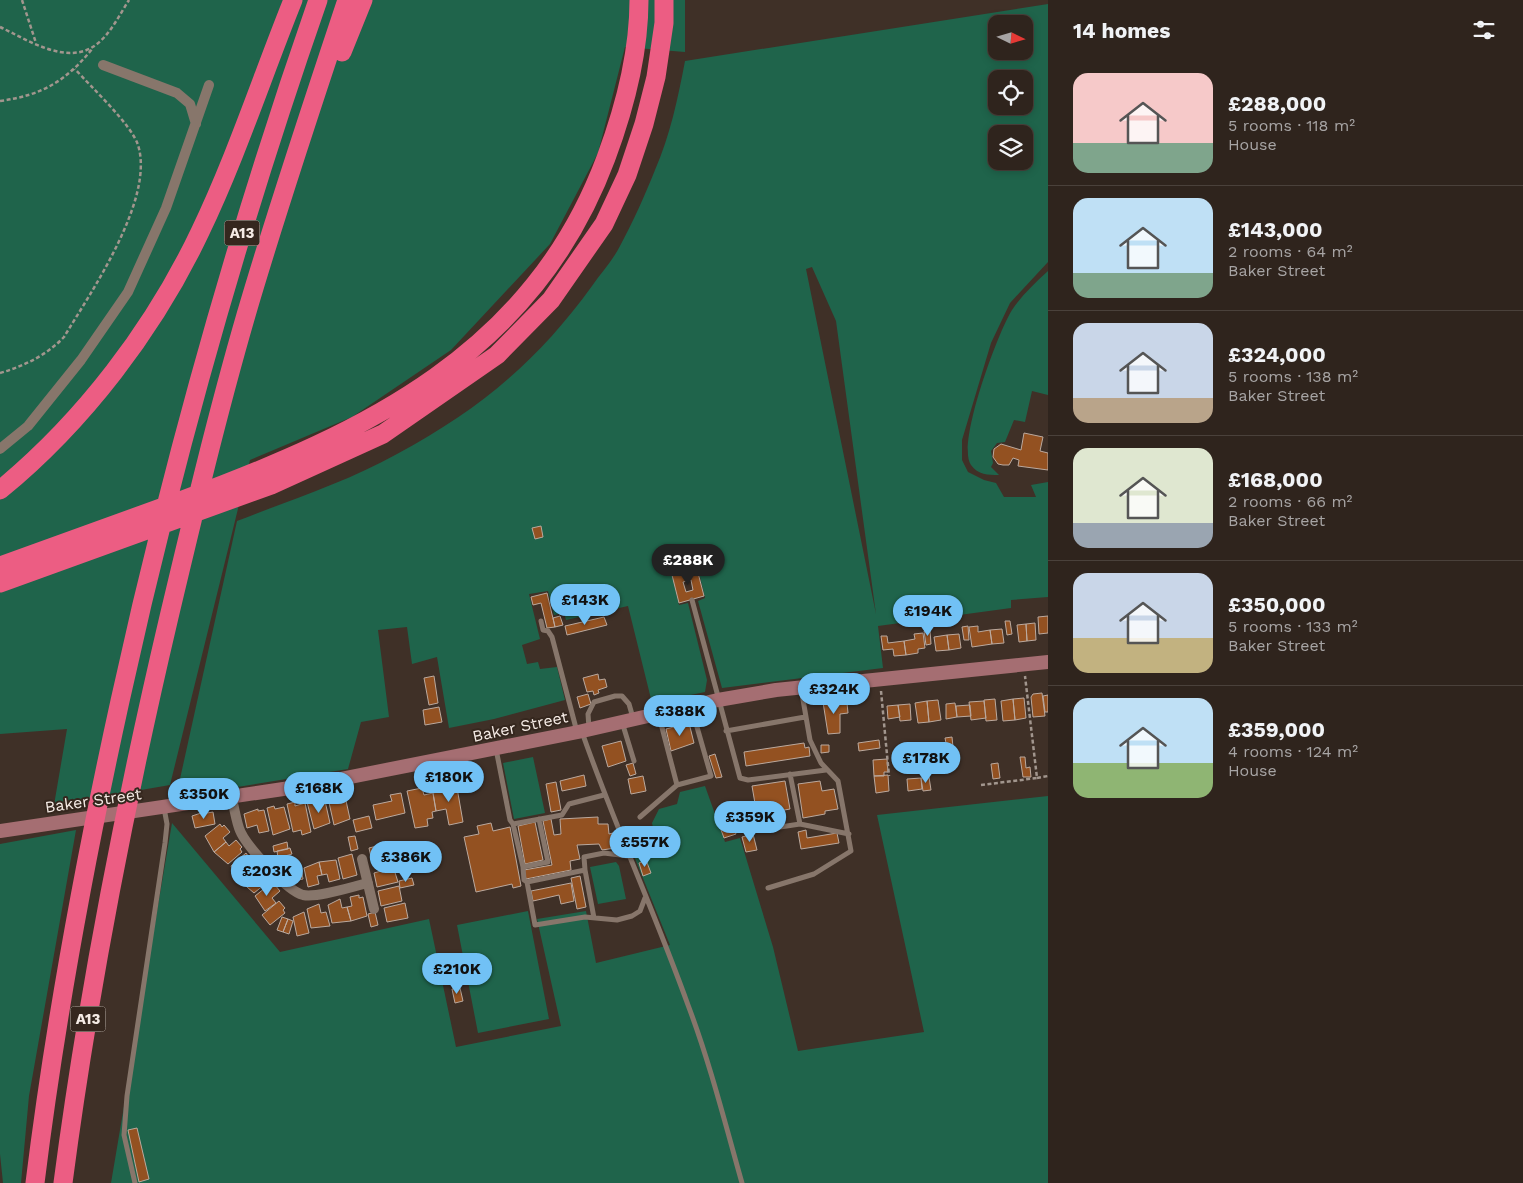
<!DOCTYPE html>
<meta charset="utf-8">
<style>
:root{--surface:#2f241d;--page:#3b302a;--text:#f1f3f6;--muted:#a7a4a4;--line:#4a413b;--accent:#71c1f5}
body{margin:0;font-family:"Work Sans",sans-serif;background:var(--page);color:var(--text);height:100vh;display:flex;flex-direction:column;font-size:19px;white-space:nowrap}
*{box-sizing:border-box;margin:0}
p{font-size:16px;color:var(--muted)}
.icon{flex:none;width:28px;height:28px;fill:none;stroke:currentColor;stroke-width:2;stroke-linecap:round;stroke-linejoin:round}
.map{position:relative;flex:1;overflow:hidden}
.drawer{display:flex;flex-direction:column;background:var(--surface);width:475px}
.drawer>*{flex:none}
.needle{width:32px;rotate:95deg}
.tools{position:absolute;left:988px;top:15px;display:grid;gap:10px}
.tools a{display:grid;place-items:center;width:45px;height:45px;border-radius:10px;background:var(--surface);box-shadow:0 2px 8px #0003,0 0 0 1px var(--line);font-size:25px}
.price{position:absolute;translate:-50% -42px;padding:0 11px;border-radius:18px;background:var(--accent);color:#111;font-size:16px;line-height:32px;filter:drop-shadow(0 1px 2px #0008)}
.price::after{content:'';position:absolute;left:50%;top:30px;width:15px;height:11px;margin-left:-8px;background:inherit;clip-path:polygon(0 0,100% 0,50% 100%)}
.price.selected{background:#222;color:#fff}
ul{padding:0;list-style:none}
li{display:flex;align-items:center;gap:15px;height:125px;padding:0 25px}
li+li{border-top:1px solid var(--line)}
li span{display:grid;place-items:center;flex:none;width:140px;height:100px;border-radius:15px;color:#555}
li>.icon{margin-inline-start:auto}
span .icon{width:60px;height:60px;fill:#fffc;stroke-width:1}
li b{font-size:21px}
h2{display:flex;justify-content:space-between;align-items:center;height:60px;padding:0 25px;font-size:21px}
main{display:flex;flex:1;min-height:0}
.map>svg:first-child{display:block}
.green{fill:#1f644b;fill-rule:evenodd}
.building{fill:#935121;stroke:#bba99e;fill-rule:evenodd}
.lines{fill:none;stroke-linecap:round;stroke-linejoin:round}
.path{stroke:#a2968e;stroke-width:2.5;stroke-dasharray:4 2.5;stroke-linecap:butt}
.lane{stroke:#87766b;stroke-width:5}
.street{stroke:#87766b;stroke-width:10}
.secondary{stroke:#a56e72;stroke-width:14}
.highway{stroke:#ec5d83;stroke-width:19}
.labels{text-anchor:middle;stroke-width:4;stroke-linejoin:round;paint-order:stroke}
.shield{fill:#35271e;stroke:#bbb0a9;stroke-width:1}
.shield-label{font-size:15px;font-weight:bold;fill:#f5ebe5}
.street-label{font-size:16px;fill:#f5ebe5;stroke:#35271e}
</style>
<main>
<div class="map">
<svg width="1048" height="1183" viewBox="0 0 1048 1183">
<rect width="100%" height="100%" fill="#3f3027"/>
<!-- green -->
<path class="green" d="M0,0h685v52l-60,-5 -27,106 -48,91 -99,106 -99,67 -102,43 -80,325 -116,20 13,-76 -67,5z
M1048,4v258l-38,41 -19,40 -29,97v20l6,12 16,8 12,3 8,14h32l-5,-12 17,-3v115l-37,3v8l-133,18 5,42 -161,20 -24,-87 7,-3 -9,-38 -26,6 9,39 9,-2 19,77 -2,12 -53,11 -24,-97 -62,14 -2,-7 -10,2 -6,-24 -19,3 11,45 -18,6 5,19 11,-2 2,7 17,-2 8,33 -71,19 -45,9 -12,-71 -25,7 -5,-37 -29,3 11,87 -28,5 -13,47 -172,28 61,-276c53,-21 110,-39 160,-67 82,-44 140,-92 195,-168 9,-13 21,-26 28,-40 13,-24 25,-51 35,-76 15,-34 23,-72 30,-109zM996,24h28v27h-28zM996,79h28v27h-28zM996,134h28v27h-28zM812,267l24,54 40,293 -70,-345z
M1048,271v124l-16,-4 -7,31 -11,-2 -9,22 -8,1 -6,8 2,12 -2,4 8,8c-11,0 -21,0 -28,-10 -15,-20 27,-133 41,-155 10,-15 23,-27 36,-39z
M533,757l12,56 -31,6 -11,-56z
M705,786l20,56 15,-4 33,109 25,104 126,-19 -47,-217 171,-19v387h-937l61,-360 108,129 149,-33 27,128 105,-21 -24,-107 49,-8 10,52 74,-18 -40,-99 25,-9 -3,-14 7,-14 18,-5 3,-12z
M76,830l-47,266 -8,87h-18l-3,-29v-310z
M616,862l3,4 7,33 -28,5 -8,-37z
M528,911l21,108 -71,14 -21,-108z"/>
<!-- building -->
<path class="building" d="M1024,433l19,4 -3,14 8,2v17l-30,-4 1,-6 -6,-2 -4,7h-6l-5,-1 -5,-7 1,-8 7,-5 20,6z
M541,526l2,11 -8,2 -3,-11z
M697,569l7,27 -25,7 -7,-28zM691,580l2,10 -7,2 -3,-10z
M547,593l8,34 -8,1 -6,-25 -8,2 -2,-8z
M560,616l3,9 -8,2 -2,-9z
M1048,616v17l-9,1 -1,-17z
M604,617l3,8 -40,10 -2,-9z
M1005,621h5l2,13 -5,1z
M1035,623l1,17 -9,1 -1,-17z
M1026,624l1,17 -8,1 -2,-17z
M968,626l1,14h-5l-2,-13z
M978,626v6l12,-2 2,14 -20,3 -3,-20z
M1002,629l2,14 -12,1 -2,-14z
M930,630l1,14 -5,1 -2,-14z
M923,633l2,15 -7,1v4l-12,2 -2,-14 11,-2 -1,-5z
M959,634l2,14 -12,2 -2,-15z
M947,635l2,15 -13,1 -2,-14z
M881,636h6l1,7 16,-2 2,14 -12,1 -1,-7 -10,1z
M598,674l1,6 6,-1 2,8 -9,3 1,3 -5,2 -1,-4 -6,1 -4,-14z
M434,676l4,27 -9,2 -5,-27z
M1042,693l3,23 -12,1 -2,-20 2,-3z
M588,694l3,10 -11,4 -3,-11z
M1048,695v17h-3l-2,-16z
M1024,698l2,20 -11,2 -2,-21z
M995,699l2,21 -11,1 -2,-21z
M1013,699l2,21 -12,1 -2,-20z
M938,700l3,20 -12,2 -2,-21z
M840,701v3l7,-1 1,10 -8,1v19l-12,1 -5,-32z
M927,701l2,21 -11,1 -3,-20z
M984,701l2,17 -15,2 -2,-18z
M955,703l2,14 -11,2v-15z
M910,704l1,16 -11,1 -2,-16z
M898,705l2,12 -12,2 -1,-13z
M970,705l1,11 -14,1 -1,-11z
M439,707l3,15 -17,3 -2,-15z
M689,723l5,20 -23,8 -5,-22z
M952,737l1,10 -6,1 -2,-10z
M879,740l1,8 -21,3 -1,-8z
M621,741l5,20 -18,6 -6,-21z
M804,743l1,5 4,-1 1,9 -64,10 -2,-14z
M821,745h8v7l-8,1z
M715,754l7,23 -6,1 -7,-22z
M1020,757h5l1,11 4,-1 1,10h-8z
M887,759l1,13h-4v4h-10l-1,-16z
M633,763l3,11 -6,2 -4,-11z
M998,763l2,15 -7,1 -2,-15z
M584,775l2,11 -24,5 -2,-10z
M888,775l1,16 -13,2 -2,-17z
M643,776l3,15 -15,3 -3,-15z
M929,777l2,13 -8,1 -2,-13z
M921,778l1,11 -14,2 -1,-12z
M785,781l5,28 -33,6 -5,-29z
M820,781l2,10 12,-2 4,20 -13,2v3l-22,4 -5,-34z
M456,782l7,40 -14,3 -3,-16 -10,2 -3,-18 8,-2 -1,-6z
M556,782l5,28 -10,2 -5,-28z
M422,788l2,7 9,-2 3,18 -4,1 1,6 -6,1 1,7 -13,2 -8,-37z
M401,793l4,20 -29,7 -3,-15 19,-4 -2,-6z
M335,796l1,3 9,-3 5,23 -16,6 -6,-27z
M315,800v3l10,-2 5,22 -16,6 -7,-27z
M295,802v4l10,-3 6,29 -9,3 -1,-5 -8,2 -6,-28z
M274,806l1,3 9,-2 6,22 -17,6 -6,-27z
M258,809v2l6,-1 5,21 -10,2 -2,-8 -10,3 -3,-14z
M207,811v2l6,-1 2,12 -20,4 -3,-12z
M728,812l8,22 -12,4 -8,-22z
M369,816l3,12 -16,4 -3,-12z
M598,817v7h10l1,10 4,-1 2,15 -13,2 -3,-6 -22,1 3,14 -10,2 1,9 -45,9 -2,-9 28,-5 -9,-44 8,-2 3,16 7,-1 -1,-15z
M535,822l8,38 -18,4 -7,-38z
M491,823l2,8 17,-4 11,59 -8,2 -1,-4 -36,8 -12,-55 15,-3 -2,-8z
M220,824l2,3 2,-2 6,7 -7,6 3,4 -12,10 -9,-16z
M806,830l1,8 30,-5 2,10 -38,6 -3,-17z
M753,834l4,16 -11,2 -4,-15z
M355,836l3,13 -7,2 -3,-14z
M236,840l6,7 -2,2 2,3 -14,12 -14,-12 12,-10 3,4z
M287,842l1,7 -14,3 -1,-6z
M389,843l3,20 -12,3 -2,-6 -6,2 -3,-14z
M290,848l2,6 -14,4 -1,-7z
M246,853l2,3 3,-1 5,7 -7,5 3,4 -12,10 -9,-15z
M352,854l5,21 -14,4 -5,-21z
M295,859l1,5 4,-1 3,16 -9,2v-3l-6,2 -3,-13 2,-1 -1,-5z
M336,860l4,19 -11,3 -2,-8 -5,1 -3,-13z
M646,860l5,13 -8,3 -4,-13z
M319,862l3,13 -5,1 2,8 -11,3 -4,-19z
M392,863l6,19 -21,5 -3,-14 7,-2 -1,-5z
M263,869l5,7 -2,2 3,3 -15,12 -14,-12 12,-10 4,4z
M580,876l6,31 -9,2 -6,-31z
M412,878l2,7 -14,3 -1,-7z
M571,883l3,18 -13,3 -2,-9 -26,6 -2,-10z
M270,884l2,3 3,-2 5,6 -8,7 4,5 -11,8 -10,-15z
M399,886l3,15 -21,5 -3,-15z
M359,895v3l4,-1 4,19 -16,5 -4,-14 5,-1 -2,-9z
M340,899l2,9 5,-1 4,14 -19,2 -4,-18z
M279,901l6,7 -2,2 2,3 -15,12 -8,-10z
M405,903l3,15 -21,4 -3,-14z
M319,904l2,9 5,-1 4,14 -19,2 -4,-19z
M304,912l5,21 -12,3 -4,-19z
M375,912l3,13 -7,2 -3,-13z
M282,917l6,2 -5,13 -6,-2z
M288,919l5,2 -4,13 -6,-2z
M460,988l3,13 -8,2 -3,-14z
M137,1128l12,51 -10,3 -11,-52z"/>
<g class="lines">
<!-- path -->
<path class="path" d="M22,0l14,43
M0,27c28,13 68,40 97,17 14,-11 23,-30 32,-44
M0,101c43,-6 66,-20 93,-53
M0,373c24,-7 47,-18 64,-36 27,-45 91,-138 74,-192 -7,-21 -47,-58 -63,-76
M881,691l8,85
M1037,778l11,-2
M981,785l56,-7 -12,-102"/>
<!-- lane -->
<path class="lane" d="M692,600l48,178 8,2 78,-10
M541,621l2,9 5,1 4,6 25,95
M659,716l18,69 34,-9 -20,-70
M622,722l12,39
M589,728l-1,-14 6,-12 21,-6h7l7,8 4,14
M726,731l79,-14
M582,732c32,92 73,181 106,273 22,58 37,118 54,178
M496,749l14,71 3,4
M790,774l10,50 49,10
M640,817l37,-32
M539,819l9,43 -25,5 -10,-43 49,-9 7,-11 35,-9
M760,830l40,-6
M628,856l-24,-3 -20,4 1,13 -58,12 8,43 50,-8 32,3 15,-4 8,-5 5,-13
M523,867l1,13 3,2
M585,870l9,48
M768,888l46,-14 37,-23 -13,-70 -17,-18 -11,-23 -9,-52
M135,1183l-11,-48 3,-39 38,-253 2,-19 -3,-16"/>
<!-- street -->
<path class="street" d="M103,65l74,28 13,11 6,20
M0,449l28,-23 53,-66 47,-68 38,-84 43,-123
M232,798c2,10 4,21 7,30 5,16 48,63 64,67 15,3 48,-8 65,-12
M362,859l12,50"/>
<!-- secondary -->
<path class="secondary" d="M0,831l310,-46 268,-53 140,-32 58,-10 272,-28"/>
<!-- highway -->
<path class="highway" d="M342,52l21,-52
M0,490c83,-68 154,-161 200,-258 36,-75 62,-155 93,-232
M0,566c61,-22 122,-44 183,-66 183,-68 350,-146 423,-342 19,-51 33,-104 33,-158
M0,583l271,-98 112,-51 114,-79 54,-55 53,-76 23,-49 17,-51 12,-47 8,-54v-23
M35,1183c20,-162 50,-323 85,-482 52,-237 118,-472 198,-701
M63,1183c25,-191 62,-379 106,-566 24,-101 48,-202 77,-302 31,-106 66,-210 101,-315"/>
</g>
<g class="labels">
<!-- shield labels -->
<g class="shield">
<rect x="224.5" y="220.5" width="35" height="25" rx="4"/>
<rect x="70.5" y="1006.5" width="35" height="25" rx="4"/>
</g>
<g class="shield-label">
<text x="242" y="238">A13</text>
<text x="88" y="1024">A13</text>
</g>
<!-- street labels -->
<g class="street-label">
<text transform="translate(520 726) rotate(-12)" y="6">Baker Street</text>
<text transform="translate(93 800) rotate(-8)" y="6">Baker Street</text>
</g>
</g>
</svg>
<div class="tools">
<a><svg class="needle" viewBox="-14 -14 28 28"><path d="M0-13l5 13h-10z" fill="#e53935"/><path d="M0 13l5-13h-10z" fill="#a7a4a4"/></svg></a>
<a><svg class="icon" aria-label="locate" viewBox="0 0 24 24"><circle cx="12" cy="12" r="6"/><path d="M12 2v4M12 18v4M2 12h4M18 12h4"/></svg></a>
<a><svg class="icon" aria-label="layers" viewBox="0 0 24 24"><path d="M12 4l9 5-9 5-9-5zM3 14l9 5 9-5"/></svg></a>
</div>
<b class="price selected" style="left:688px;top:586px">£288K</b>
<b class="price" style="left:585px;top:626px">£143K</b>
<b class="price" style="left:928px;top:637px">£194K</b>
<b class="price" style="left:834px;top:715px">£324K</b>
<b class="price" style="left:680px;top:737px">£388K</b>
<b class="price" style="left:926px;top:784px">£178K</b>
<b class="price" style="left:449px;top:803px">£180K</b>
<b class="price" style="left:319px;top:814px">£168K</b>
<b class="price" style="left:204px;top:820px">£350K</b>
<b class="price" style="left:750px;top:843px">£359K</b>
<b class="price" style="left:645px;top:868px">£557K</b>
<b class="price" style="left:406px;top:883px">£386K</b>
<b class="price" style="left:267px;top:897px">£203K</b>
<b class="price" style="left:457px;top:995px">£210K</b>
</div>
<section class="drawer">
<h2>14 homes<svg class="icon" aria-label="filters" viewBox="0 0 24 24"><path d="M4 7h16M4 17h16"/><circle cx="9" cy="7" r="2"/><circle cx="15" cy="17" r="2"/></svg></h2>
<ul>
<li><span style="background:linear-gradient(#f6c9c9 70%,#7fa58c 0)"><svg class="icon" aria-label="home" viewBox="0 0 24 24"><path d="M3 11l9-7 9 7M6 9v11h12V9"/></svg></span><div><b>£288,000</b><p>5 rooms · 118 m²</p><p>House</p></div></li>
<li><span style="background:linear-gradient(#bfe0f5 75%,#7fa58c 0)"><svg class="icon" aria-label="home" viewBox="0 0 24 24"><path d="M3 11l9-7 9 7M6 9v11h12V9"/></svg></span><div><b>£143,000</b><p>2 rooms · 64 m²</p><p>Baker Street</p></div></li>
<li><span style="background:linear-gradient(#c9d6e8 75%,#b9a48a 0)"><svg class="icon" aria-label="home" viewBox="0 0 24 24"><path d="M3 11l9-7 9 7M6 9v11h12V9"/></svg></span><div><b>£324,000</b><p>5 rooms · 138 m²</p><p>Baker Street</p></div></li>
<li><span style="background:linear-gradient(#dfe7d0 75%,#9aa5b1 0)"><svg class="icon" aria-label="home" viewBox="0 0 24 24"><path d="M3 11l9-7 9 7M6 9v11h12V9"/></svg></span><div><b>£168,000</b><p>2 rooms · 66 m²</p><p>Baker Street</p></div></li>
<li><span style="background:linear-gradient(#c9d6e8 65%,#c2b280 0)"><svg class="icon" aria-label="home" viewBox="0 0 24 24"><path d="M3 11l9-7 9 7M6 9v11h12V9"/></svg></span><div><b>£350,000</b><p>5 rooms · 133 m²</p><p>Baker Street</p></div></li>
<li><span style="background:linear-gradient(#bfe0f5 65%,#8fb573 0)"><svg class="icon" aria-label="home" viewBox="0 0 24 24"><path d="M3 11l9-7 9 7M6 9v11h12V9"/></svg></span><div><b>£359,000</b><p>4 rooms · 124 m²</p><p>House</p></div></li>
</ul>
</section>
</main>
